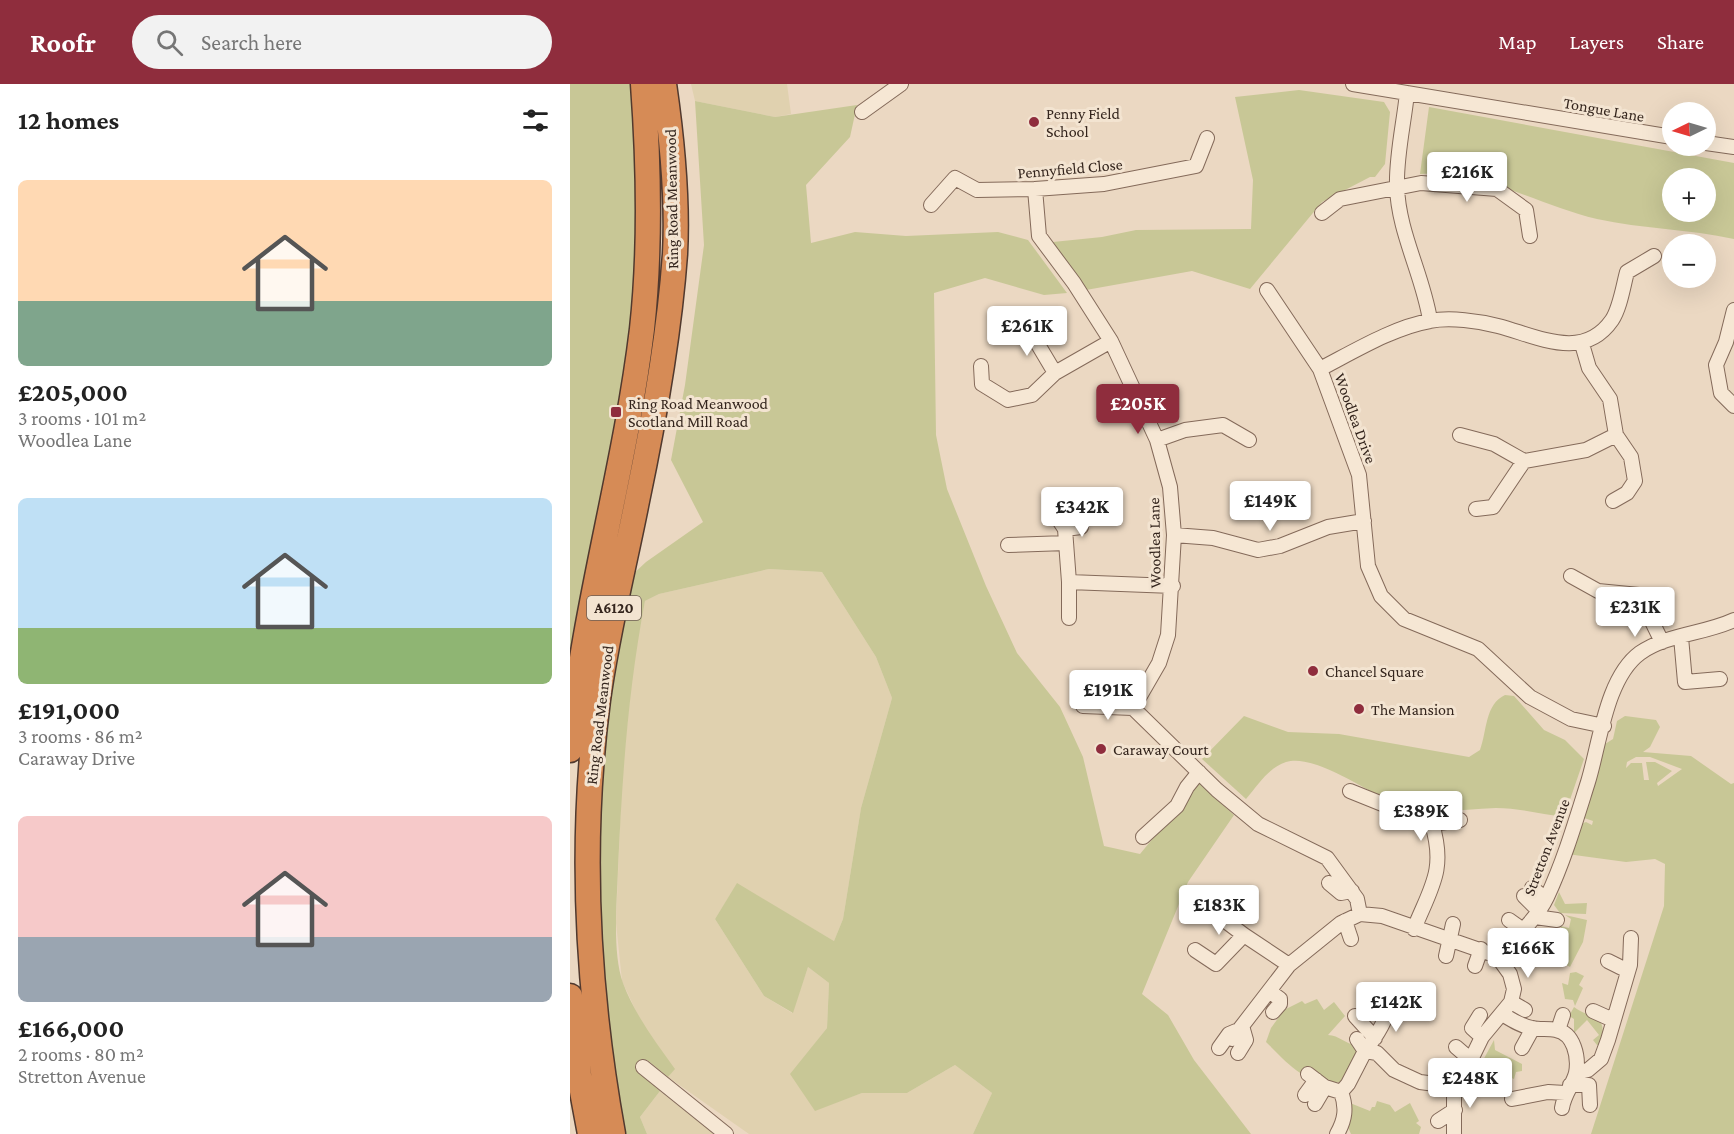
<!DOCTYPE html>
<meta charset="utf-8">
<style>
:root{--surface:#fff;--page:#f2f2f2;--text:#222;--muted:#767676;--accent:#8f2d3d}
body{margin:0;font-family:"Crimson Pro",serif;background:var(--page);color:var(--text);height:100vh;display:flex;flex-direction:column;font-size:22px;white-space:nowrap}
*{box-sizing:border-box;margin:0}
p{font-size:20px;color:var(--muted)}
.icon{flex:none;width:33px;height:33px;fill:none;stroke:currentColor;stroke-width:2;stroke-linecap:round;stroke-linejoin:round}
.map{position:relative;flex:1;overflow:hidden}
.side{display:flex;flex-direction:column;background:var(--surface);width:570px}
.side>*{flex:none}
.needle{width:39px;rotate:265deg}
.tools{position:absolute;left:1092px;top:18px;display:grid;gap:12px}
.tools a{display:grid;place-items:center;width:54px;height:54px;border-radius:50%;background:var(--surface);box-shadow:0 6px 24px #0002;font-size:30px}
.price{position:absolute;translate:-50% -51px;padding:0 14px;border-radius:6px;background:#fff;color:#222;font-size:20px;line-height:39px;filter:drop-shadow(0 2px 3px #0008)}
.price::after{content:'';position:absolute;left:50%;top:36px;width:18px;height:14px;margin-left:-9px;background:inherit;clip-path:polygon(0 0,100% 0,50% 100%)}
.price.selected{background:var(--accent);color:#fff}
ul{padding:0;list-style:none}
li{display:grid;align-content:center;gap:12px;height:318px;padding:0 18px}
li span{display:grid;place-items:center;height:186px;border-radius:9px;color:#555}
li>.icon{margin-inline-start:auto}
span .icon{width:108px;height:108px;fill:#fffc;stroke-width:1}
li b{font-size:26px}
h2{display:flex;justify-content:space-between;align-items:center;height:72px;padding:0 18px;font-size:26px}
header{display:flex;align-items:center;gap:36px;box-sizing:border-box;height:84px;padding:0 30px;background:var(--accent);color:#fff}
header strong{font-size:28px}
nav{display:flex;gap:33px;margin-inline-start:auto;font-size:21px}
.search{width:420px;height:54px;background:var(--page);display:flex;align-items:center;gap:15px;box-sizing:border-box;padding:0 21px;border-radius:33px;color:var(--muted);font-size:22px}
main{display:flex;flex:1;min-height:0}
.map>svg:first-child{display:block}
.farmland{fill:#e0d1af}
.green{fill:#c8c796;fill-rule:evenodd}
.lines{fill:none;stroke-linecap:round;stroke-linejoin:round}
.street-casing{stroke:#846a5a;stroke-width:16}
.highway-casing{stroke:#51392e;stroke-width:27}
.street{stroke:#f6e7d4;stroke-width:14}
.highway{stroke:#d68b56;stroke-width:24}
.poi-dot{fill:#8f2d3d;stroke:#f3e4d1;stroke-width:2}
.labels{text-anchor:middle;stroke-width:6;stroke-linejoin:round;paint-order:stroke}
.shield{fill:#f3e4d1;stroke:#6d5e53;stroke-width:1.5}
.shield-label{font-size:15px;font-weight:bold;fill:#34251d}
.street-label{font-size:16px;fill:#34251d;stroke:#f3e4d1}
.poi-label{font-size:16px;fill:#34251d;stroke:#f3e4d1;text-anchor:start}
</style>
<header>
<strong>Roofr</strong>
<div class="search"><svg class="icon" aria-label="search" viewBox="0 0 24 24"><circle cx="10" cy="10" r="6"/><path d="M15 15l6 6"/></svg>Search here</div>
<nav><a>Map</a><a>Layers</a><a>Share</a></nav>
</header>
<main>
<section class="side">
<h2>12 homes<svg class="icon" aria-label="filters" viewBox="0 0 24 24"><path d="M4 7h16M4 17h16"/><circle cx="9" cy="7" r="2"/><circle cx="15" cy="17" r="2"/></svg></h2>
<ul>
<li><span style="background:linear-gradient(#ffd9b3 65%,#7fa58c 0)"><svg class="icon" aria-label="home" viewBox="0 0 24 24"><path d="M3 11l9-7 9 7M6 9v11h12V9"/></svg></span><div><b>£205,000</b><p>3 rooms · 101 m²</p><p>Woodlea Lane</p></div></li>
<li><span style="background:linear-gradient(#bfe0f5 70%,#8fb573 0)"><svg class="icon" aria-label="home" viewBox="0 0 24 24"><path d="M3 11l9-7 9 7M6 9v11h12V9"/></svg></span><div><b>£191,000</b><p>3 rooms · 86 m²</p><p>Caraway Drive</p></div></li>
<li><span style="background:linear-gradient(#f6c9c9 65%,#9aa5b1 0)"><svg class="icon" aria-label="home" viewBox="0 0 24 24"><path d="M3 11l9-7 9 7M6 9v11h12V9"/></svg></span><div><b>£166,000</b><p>2 rooms · 80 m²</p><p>Stretton Avenue</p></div></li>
</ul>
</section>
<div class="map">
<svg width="1164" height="1050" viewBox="0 0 1164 1050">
<rect width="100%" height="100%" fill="#ebd8c2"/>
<!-- farmland -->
<path class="farmland" d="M121,0h96l4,30 -16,3 -80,-16z
M199,485l53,3 54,85 16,41 -31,110 -18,111 -9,22 -97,-57 -22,35 49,77 28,17 16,-46 21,16 -2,45 -36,46 24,36 47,-17h45l48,-28 37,28 -19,41h-224l-81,-57 6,-8 -33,-47 -19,-41 -6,-58 6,-149 12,-117 11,-56 14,-7z
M90,1007l54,43h-67l-7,-17z"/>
<!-- green -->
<path class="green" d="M0,0h73l6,167 -58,355 -21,41z
M729,6l85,12 6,10 -5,52 -10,13h-5l-48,25 -72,87 -58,-18 -106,19 -33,-48 49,-5 34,-7 115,-1 2,-49 -18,-83z
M125,17l80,16 82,-12 -7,32 -44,48 5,58 44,-11 51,4 92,-4 30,8 39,53 -23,2 -59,-17 -51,15 2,142 11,54 39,97 31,67 43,54 23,50 21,89 36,8 59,-71 35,32 -46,67 -46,112 26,21 26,45 57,74h-278l19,-41 -37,-28 -48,28h-45l-47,18 -25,-37 37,-46 2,-45 -21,-16 -15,46 -29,-17 -49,-77 22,-36 97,58 9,-22 18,-111 31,-110 -16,-41 -54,-85 -53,-3 -110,25 -14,7c-17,89 -23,178 -27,268 -1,32 -6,84 5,114 12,32 32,58 52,86l-7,8 -21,-17 -8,12 21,19 -20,26 7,17h-25l-20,-120 -5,-150 6,-105 9,-77 18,-105 16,-15 57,-40 -32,-62 14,-75 19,-140z
M859,23l305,56v76c-45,-10 -92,-10 -137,-20 -59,-14 -114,-49 -177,-45zM1102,94h34v34h-34z
M935,611l9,1 30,34 21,10 19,19 -20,58c-22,-3 -46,-9 -68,-9 -35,1 -65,8 -100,-4 -28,-11 -81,-51 -110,-42 -18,6 -28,23 -40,37l-44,-40 42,-43 44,16 51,2 130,23 11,-7c7,-19 5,-46 25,-55z
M1055,632l31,4 4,7 -10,20 -7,5 48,4 40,28 3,-1v351h-143l73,-228 1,-42 -10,-5 -29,3 -59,-8 14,-30 5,-2 6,3 1,-4 -9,-3 15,-68 4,1 2,-7 8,-5 4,-18zM1066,673h14l32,12 -24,17 -1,-3 15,-12 -17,-9h-9l3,18h-5l-2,-17h-11l-5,5 1,-6z
M989,808l6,12 22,-1 -1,11 -26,-1 -6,-8z
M995,831l22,5 -4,22 -13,25 -12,-7 10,-22 -8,-12 9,2 2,-9z
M1006,888l8,4 -5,9 4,3 -8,18 -2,-6 -8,-1 -3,-16 6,2 2,-12z
M747,915l7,11 10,-8 11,14 -17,19c11,0 18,10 29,10l2,10 -14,27c-42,2 -51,-13 -79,-40l5,-14 13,-18 18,-9 3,3z
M1004,923c19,14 34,5 27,38h-4l-4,-5 6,-5 -12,-15 -13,13v-14l-5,-3z
M924,956l1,10 27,14v7l-6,1 -2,7 -33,-15z
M807,1017l13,4 5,7 15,-9 9,18 -3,2 5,4 -2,7h-68l-4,-9 3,-22 20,8 2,-4h3z"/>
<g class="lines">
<defs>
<path id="street" d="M783,0l319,53
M837,9c-3,30 -11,63 -10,93 1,46 26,89 33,134
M292,28l39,-28
M1136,59l28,4
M465,105l4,47 35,47 37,58 46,99 13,47 4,48 -6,100 -9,28 -26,45
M361,121l24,-27 22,12 58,-1 69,-5 92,-18 11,-28
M752,129l18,-14 81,-16 76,6 29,21 4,26
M697,206l53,79 39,106 9,91 13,30 23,23 74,30 52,48 41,22 33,7
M1164,226l-8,32 -10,23 5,28 13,13
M442,241l18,6 25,42
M1012,260l7,24 21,31 6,36 15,22 4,24 -8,12 -14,8
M411,282l1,18 26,16 24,-5 23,-22 56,-32
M750,285c33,-17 74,-42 110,-48 20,-4 49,0 68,5 39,10 85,36 114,-6 8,-12 11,-33 15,-48l27,-16
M890,351l34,9 30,17
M587,356l28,-10 38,-5 26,15
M481,424l14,21 4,53
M906,425l17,-2 31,-46 62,-11 30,-15
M495,445l16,-2
M604,451l39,3 45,12 22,-4 48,-19 36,-6
M438,461l58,-2
M1001,492l27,15 41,4 23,47
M499,534v-36l104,4
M1111,553l4,45 35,-3
M513,622l50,2
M563,624l84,82 41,34 69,34 30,41 3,15
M780,707l82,33c14,46 -1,63 -18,105
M862,740l28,-4
M573,753l34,-31 10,-19 12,-15
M759,799l12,10 11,-2
M962,804l14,11
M954,812l15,15
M642,827l32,24
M965,833l22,3
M939,836l14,10
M775,837l6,18
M625,866l21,14 28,-29 45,30
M876,872l7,-32
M1038,877l20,10
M905,882l6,-17
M699,907l11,8v5l-7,8
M941,918l14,8
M1023,927l20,9
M932,930c10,6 19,12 30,14 8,2 16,0 24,2 18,3 23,27 20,43 -3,12 -12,21 -14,35
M910,931l-8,13 10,9
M785,932l20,22
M988,946l5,-15
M662,955l57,-74 52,-42 19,-9 22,2 115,40
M787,955l8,12c13,-17 22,-32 27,-53
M886,963l15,13
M649,964l10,-14 7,-3
M952,964l11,-20
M668,969l8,-13 -4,-14
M73,983l83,67
M1006,989l12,-3 13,-11 7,-19 22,-75 1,-27
M738,990l17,13 16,5c6,16 4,28 -4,42
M884,998v52
M1000,1001h19l1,20
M771,1008l7,-8 17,-33 12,2 17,17 26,12 23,3 11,-3 11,-10 17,-35 29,-35 3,-13 -4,-15 -13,-18c18,-18 39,-36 50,-59 17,-36 29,-77 41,-115 12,-39 18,-104 52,-129 27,-19 64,-19 94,-33
M735,1011l11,-15
M942,1015l36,-7 17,1
M745,1020l10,-17
M868,1037l17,-11"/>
<path id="highway" d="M0,666c13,-142 55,-279 72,-421 9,-82 7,-163 1,-245
M0,912l9,79 11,59
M43,1050c-26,-144 -34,-289 -15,-434 9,-67 26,-133 39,-199 17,-81 32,-164 38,-247 3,-56 -3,-115 -11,-170"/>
</defs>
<!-- street casing -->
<use href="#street" class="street-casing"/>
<!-- highway casing -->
<use href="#highway" class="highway-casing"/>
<!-- street -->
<use href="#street" class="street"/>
<!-- highway -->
<use href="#highway" class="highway"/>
</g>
<!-- markers -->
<g class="poi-dot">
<circle cx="464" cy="38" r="6"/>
<rect x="40" y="322" width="12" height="12" rx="3"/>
<circle cx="743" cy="587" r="6"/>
<circle cx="789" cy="625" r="6"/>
<circle cx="531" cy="665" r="6"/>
</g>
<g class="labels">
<!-- shield labels -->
<rect class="shield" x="17" y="512" width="54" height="24" rx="4.5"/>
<g class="shield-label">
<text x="44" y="529">A6120</text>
</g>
<!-- street labels -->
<g class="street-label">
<text transform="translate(1034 25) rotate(10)" y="6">Tongue Lane</text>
<text transform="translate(500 84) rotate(-5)" y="6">Pennyfield Close</text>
<text transform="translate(101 115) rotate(-91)" y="6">Ring Road Meanwood</text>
<text transform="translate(786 334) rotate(70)" y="6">Woodlea Drive</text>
<text transform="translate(584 459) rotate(-91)" y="6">Woodlea Lane</text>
<text transform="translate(29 631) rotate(-83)" y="6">Ring Road Meanwood</text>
<text transform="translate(976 763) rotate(-69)" y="6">Stretton Avenue</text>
</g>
<!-- poi labels -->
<g class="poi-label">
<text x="476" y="35">Penny Field<tspan x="476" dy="18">School</tspan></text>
<text x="58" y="325">Ring Road Meanwood<tspan x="58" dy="18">Scotland Mill Road</tspan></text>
<text x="755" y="593">Chancel Square</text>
<text x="801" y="631">The Mansion</text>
<text x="543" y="671">Caraway Court</text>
</g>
</g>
</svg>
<div class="tools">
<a><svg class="needle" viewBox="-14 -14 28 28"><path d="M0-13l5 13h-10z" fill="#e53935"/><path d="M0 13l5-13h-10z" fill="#767676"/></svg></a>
<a>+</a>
<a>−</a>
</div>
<b class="price" style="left:897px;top:119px">£216K</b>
<b class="price" style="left:457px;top:273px">£261K</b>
<b class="price selected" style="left:568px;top:351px">£205K</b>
<b class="price" style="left:700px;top:448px">£149K</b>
<b class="price" style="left:512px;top:454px">£342K</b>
<b class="price" style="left:1065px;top:554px">£231K</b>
<b class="price" style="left:538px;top:637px">£191K</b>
<b class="price" style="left:851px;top:758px">£389K</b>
<b class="price" style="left:649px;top:852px">£183K</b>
<b class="price" style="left:958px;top:895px">£166K</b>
<b class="price" style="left:826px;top:949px">£142K</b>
<b class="price" style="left:900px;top:1025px">£248K</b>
</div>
</main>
